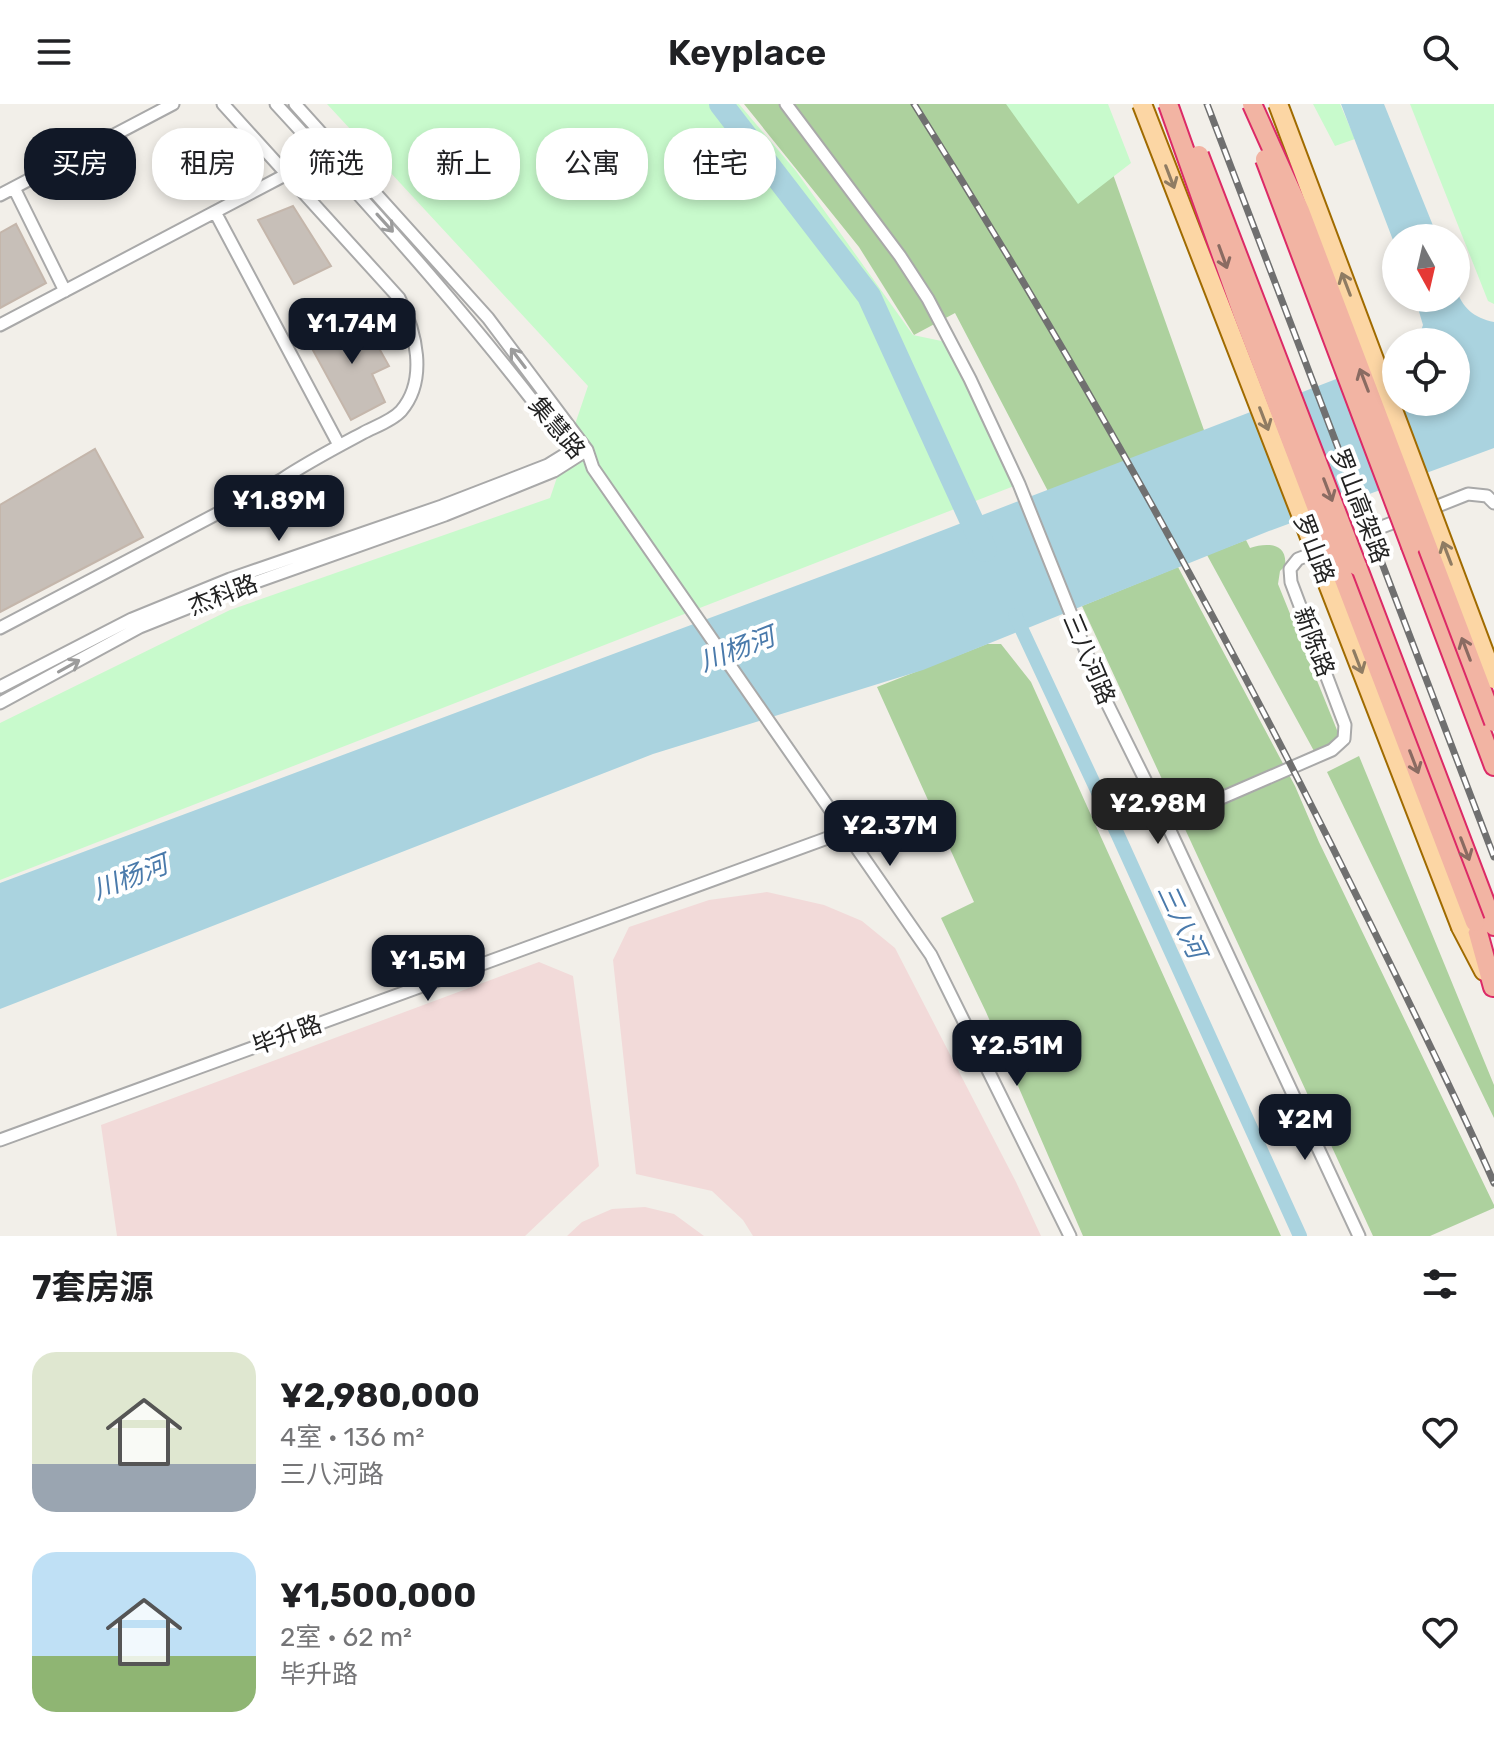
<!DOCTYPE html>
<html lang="zh">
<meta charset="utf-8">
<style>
:root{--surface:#fff;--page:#f2f2f2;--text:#202124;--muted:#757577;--accent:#111827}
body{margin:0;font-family:Rubik,"Noto Sans SC",sans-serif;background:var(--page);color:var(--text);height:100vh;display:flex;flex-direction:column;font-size:30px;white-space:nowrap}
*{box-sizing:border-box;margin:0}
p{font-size:26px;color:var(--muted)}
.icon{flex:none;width:44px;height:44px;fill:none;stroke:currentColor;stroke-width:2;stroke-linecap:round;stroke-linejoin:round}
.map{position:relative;height:1132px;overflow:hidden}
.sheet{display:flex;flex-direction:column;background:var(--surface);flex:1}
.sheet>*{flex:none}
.banner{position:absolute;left:24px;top:24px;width:800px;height:72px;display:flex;gap:16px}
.needle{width:52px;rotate:172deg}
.tools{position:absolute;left:1382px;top:120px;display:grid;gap:16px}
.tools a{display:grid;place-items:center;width:88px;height:88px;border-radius:50%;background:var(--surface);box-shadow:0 4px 12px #0003;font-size:40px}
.price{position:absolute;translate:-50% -68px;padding:0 18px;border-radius:16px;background:var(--accent);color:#fff;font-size:26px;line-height:52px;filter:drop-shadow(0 2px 4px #0008)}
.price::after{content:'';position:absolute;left:50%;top:48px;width:24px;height:18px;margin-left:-12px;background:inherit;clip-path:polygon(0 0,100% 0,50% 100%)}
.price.selected{background:#222;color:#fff}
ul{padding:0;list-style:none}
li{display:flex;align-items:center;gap:24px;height:200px;padding:0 32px}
li span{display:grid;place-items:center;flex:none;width:224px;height:160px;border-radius:24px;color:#555}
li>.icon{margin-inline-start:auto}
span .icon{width:96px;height:96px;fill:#fffc;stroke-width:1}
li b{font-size:34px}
h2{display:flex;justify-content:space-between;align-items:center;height:96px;padding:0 32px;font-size:34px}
.tag{padding:0 28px;border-radius:32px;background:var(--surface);box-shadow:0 4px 12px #0003;font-size:28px;line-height:72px}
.tag.selected{background:var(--accent);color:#fff}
header{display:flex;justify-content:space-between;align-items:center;height:104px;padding:0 32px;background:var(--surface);font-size:36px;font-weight:600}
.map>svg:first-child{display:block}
.commercial{fill:#f2dad9}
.forest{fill:#add19e}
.park{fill:#c8facc}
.water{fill:#aad3df}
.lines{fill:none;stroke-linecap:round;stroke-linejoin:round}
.canal{stroke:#aad3df;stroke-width:14}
.river{stroke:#aad3df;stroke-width:24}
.building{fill:#c7bfb8;stroke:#c4b6ab;stroke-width:2}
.minor-casing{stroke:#a9a9a9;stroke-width:15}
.primary-casing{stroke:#a06b00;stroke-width:22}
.trunk-casing{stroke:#dc2a67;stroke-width:22}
.minor{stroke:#fff;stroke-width:11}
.primary{stroke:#fcd6a4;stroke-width:18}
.trunk{stroke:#f2b4a3;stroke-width:18}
.rail-casing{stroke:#707070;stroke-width:7}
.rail{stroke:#fff;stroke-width:4;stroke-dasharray:12;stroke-linecap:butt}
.primary-bridge-casing{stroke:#a06b00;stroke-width:22;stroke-linecap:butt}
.trunk-bridge-casing{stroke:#dc2a67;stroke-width:22;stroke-linecap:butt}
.primary-bridge{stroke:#fcd6a4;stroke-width:18}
.trunk-bridge{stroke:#f2b4a3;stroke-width:18}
.oneway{stroke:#8f7c63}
.oneway2{stroke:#9c9c9c}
.oneway3{stroke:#8a6b62}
.labels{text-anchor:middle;stroke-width:8;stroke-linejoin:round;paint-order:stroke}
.street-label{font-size:24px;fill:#222;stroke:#fff}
.water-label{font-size:26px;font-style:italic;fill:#4a7aab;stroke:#fff}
</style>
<header><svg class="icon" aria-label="menu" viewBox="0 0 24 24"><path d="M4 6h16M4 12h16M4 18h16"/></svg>Keyplace<svg class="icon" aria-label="search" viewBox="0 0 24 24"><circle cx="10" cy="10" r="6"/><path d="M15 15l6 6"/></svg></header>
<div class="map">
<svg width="1494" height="1132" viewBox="0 0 1494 1132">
<rect width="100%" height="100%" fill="#f2efe9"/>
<!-- commercial -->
<path class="commercial" d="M767,788l57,13 38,16 33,27 121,234 25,54h-288l-10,-16 -31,-29 -76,-17 -23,-214 16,-33 80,-27z
M539,858l34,14 26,190 -74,70h-408l-16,-111z
M645,1103l29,7 30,22h-137l15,-14 30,-13z"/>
<!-- forest -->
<path class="forest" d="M744,0h344l117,329 -154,64 -96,-184 -41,22 -55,-88z
M1246,436l4,8c17,-6 38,-5 35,18l-5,5 -2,13 61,151 -8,8 -17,8 -107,-196z
M1178,463l117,219 24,56 175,363v3l-64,28h-57l-291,-630z
M987,540h14l30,38 250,554h-198l-97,-224 -45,-94 33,-16 -97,-215z
M1359,652l135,329v33l-167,-346z"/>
<!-- park -->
<path class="park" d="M327,0h412l57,67 117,164 38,8 68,141 -1019,396v-157l230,-113 320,-112 38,-112z
M1006,0h102l23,59 -53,41z
M1313,0h27l15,35 -20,7z
M1410,0h84v200l-6,-3z"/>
<!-- water -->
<path class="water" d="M1341,0h43l54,134h-42v10z
M1456,184c6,20 18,30 38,34v126l-225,83 -346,139 -270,84 -653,255v-126l881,-329 515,-198v46h60v-60h-39l6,-17 -8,-27h41z"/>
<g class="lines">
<!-- canal -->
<path class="canal" d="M1015,511l102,218 183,403"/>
<!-- river -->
<path class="river" d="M721,0l148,192 116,254"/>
</g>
<!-- building -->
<path class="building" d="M293,102l38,60 -37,18 -36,-64z
M16,120l30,59 -46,25v-75z
M362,214l27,48 -17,8 13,28 -34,18 -42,-77z
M95,345l48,88 -143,75v-107z"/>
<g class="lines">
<defs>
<path id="minor" d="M276,0c104,113 206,226 297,350
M295,0l193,214 99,132 6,18 338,487 139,281
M786,0l114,152 28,43 42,80 49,105 86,215 61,123 193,414
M14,84l51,103
M0,91l173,-91
M215,108l124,233
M0,221l287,-151
M1425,407l43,-17 19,2 7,7
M1343,438l62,-24
M0,524l281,-148c27,-18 54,-32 82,-47 11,-6 29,-12 38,-22 27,-31 15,-80 -2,-113l-176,-194
M0,583l132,-68 98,-40 212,-73 106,-41 34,-21
M0,599l140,-76 85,-34 220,-78 109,-44 33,-21
M1166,718l166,-72 12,-11 1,-14 -54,-143 -1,-13 8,-10 21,-8
M0,1036l844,-308"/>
<path id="primary" d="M1461,823l23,44"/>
<path id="trunk" d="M1411,442l83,220
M1357,462l137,360
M1475,818l18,65"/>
</defs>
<!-- minor casing -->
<use href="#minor" class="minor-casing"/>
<!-- primary casing -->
<use href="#primary" class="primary-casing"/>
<!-- trunk casing -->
<use href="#trunk" class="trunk-casing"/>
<!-- minor -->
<use href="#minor" class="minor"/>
<!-- primary -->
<use href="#primary" class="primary"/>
<!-- trunk -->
<use href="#trunk" class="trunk"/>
<defs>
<path id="rail" d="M914,0c168,266 320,541 458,823 42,85 84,170 122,256
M1207,0l287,753"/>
</defs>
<!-- rail casing -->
<use href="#rail" class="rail-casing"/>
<!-- rail -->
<use href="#rail" class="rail"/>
<defs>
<path id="primary-bridge" d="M1142,0l319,823
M1278,0l216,575"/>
<path id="trunk-bridge" d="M1168,0l75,211 232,607
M1252,0l48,107 194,511
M1199,51l158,411
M1265,55l146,387"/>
</defs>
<!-- primary-bridge casing -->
<use href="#primary-bridge" class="primary-bridge-casing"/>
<!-- trunk-bridge casing -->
<use href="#trunk-bridge" class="trunk-bridge-casing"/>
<!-- primary-bridge -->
<use href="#primary-bridge" class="primary-bridge"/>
<!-- trunk-bridge -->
<use href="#trunk-bridge" class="trunk-bridge"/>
</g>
<!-- one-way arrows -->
<defs><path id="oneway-shaft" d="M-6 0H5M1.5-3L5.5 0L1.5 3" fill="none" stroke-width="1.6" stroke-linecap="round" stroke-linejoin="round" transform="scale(2)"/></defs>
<g class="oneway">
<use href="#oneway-shaft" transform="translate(1170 73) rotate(69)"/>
<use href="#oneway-shaft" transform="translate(1346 180) rotate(-111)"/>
<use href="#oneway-shaft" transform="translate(1264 315) rotate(69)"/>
<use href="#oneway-shaft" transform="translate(1447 449) rotate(-111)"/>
<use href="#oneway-shaft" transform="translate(1358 558) rotate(69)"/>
</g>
<g class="oneway2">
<use href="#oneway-shaft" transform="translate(385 119) rotate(48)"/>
<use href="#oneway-shaft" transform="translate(518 254) rotate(-127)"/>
<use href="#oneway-shaft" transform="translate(69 562) rotate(-29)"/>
</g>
<g class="oneway3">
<use href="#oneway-shaft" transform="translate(1223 153) rotate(70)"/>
<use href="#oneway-shaft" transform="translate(1364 276) rotate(-111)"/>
<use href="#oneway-shaft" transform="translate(1328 386) rotate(69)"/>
<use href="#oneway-shaft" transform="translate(1466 545) rotate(-111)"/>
<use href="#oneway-shaft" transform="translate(1414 658) rotate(69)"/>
<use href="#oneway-shaft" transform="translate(1465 745) rotate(69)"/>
</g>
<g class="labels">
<!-- street labels -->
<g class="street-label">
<text transform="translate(557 324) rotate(50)" y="8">集慧路</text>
<text transform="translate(1360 402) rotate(69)" y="8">罗山高架路</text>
<text transform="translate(1314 445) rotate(69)" y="8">罗山路</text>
<text transform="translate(223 491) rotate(-21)" y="8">杰科路</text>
<text transform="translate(1314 538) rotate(69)" y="8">新陈路</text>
<text transform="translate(1089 555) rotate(67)" y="8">三八河路</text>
<text transform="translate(287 931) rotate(-20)" y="8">毕升路</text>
</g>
<!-- water labels -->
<g class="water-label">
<text transform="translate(737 545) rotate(-21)" y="9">川杨河</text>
<text transform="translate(130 773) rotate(-21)" y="9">川杨河</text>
<text transform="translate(1182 817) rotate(65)" y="9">三八河</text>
</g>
</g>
</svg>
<div class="tools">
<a><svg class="needle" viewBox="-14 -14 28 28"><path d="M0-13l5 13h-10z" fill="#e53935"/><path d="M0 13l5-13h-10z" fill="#757577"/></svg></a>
<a><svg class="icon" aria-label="locate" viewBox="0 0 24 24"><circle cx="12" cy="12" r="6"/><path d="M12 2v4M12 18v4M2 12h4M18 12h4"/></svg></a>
</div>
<b class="price" style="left:352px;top:262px">¥1.74M</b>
<b class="price" style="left:279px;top:439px">¥1.89M</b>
<b class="price selected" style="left:1158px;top:742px">¥2.98M</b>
<b class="price" style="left:890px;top:764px">¥2.37M</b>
<b class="price" style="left:428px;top:899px">¥1.5M</b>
<b class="price" style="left:1017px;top:984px">¥2.51M</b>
<b class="price" style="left:1305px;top:1058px">¥2M</b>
<div class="banner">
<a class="tag selected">买房</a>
<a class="tag">租房</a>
<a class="tag">筛选</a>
<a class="tag">新上</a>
<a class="tag">公寓</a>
<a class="tag">住宅</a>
</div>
</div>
<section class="sheet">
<h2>7套房源<svg class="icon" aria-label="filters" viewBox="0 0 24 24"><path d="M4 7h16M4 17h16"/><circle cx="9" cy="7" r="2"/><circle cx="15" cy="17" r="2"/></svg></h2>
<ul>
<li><span style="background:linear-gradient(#dfe7d0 70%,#9aa5b1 0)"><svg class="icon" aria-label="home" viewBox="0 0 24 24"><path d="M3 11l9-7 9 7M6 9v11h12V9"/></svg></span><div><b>¥2,980,000</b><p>4室 · 136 m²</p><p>三八河路</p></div><svg class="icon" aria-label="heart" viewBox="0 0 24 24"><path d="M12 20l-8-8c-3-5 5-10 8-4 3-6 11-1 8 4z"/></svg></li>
<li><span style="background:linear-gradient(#bfe0f5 65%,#8fb573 0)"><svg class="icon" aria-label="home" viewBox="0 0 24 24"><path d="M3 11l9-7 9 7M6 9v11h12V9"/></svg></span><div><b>¥1,500,000</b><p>2室 · 62 m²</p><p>毕升路</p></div><svg class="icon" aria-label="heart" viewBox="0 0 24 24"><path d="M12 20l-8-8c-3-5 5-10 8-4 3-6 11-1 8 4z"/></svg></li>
</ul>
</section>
